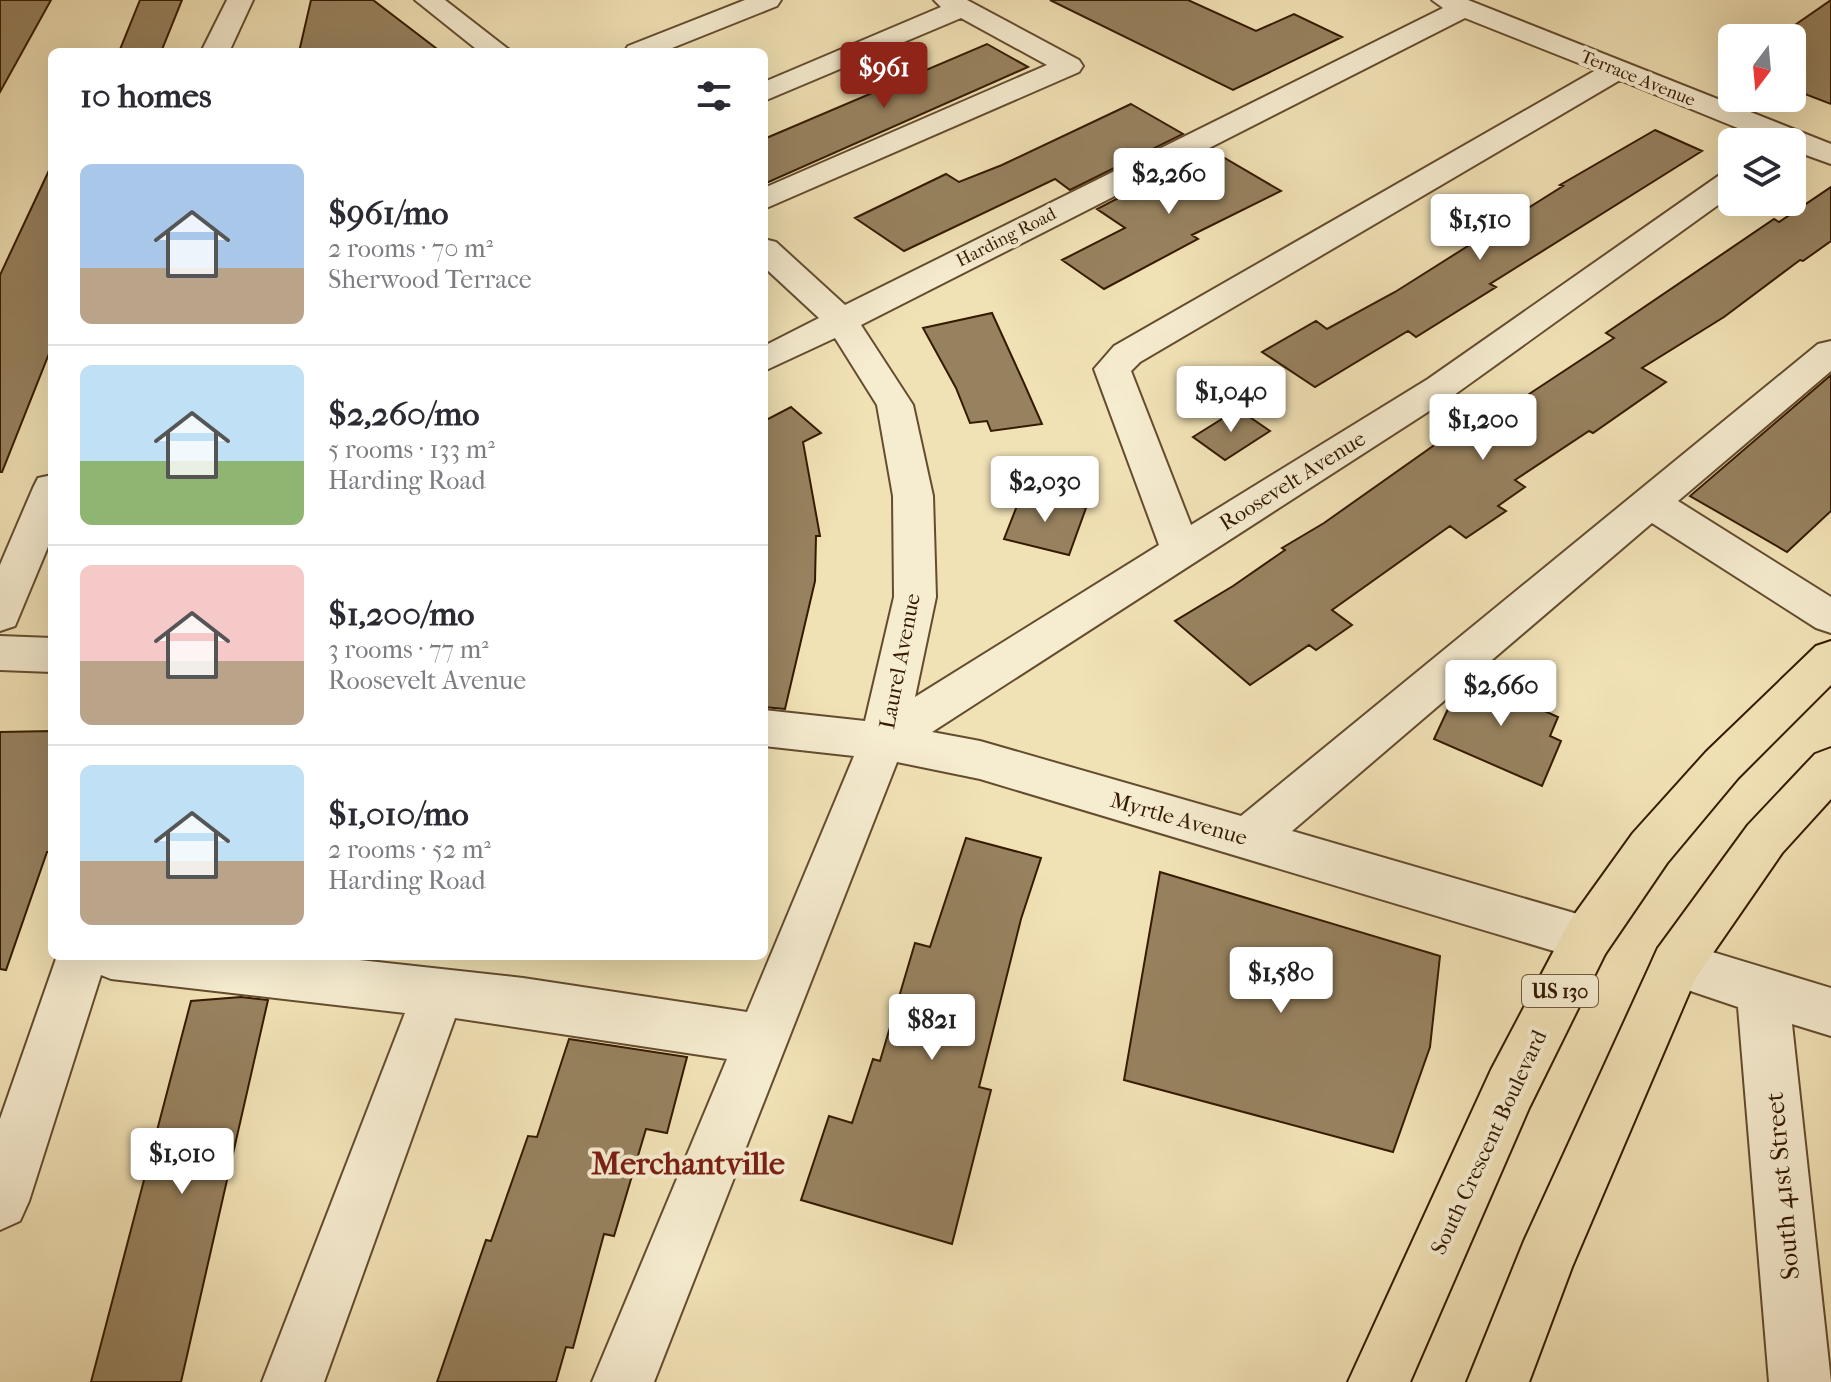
<!DOCTYPE html>
<meta charset="utf-8">
<style>
:root{--surface:#fff;--page:#f7f7f7;--text:#2b2b33;--muted:#7c7c81;--line:#e1e1e2;--accent:#8f2418}
body{margin:0;font-family:"IM FELL French Canon",serif;background:var(--page);color:var(--text);height:100vh;display:flex;flex-direction:column;font-size:30px;white-space:nowrap}
*{box-sizing:border-box;margin:0}
p{font-size:26px;color:var(--muted)}
.icon{flex:none;width:44px;height:44px;fill:none;stroke:currentColor;stroke-width:2;stroke-linecap:round;stroke-linejoin:round}
.map{position:relative;flex:1;overflow:hidden}
.sheet{position:absolute;left:48px;top:48px;width:720px;height:912px;display:flex;flex-direction:column;background:var(--surface);border-radius:12px;box-shadow:0 8px 32px #0002}
.sheet>*{flex:none}
.needle{width:52px;rotate:196deg}
.fabs{position:absolute;left:1718px;top:24px;display:grid;gap:16px}
.fabs a{display:grid;place-items:center;width:88px;height:88px;border-radius:12px;background:var(--surface);box-shadow:0 8px 32px #0002;font-size:40px}
.price{position:absolute;translate:-50% -68px;padding:0 18px;border-radius:8px;background:#fff;color:#222;font-size:26px;line-height:52px;filter:drop-shadow(0 2px 4px #0008)}
.price::after{content:'';position:absolute;left:50%;top:48px;width:24px;height:18px;margin-left:-12px;background:inherit;clip-path:polygon(0 0,100% 0,50% 100%)}
.price.selected{background:var(--accent);color:#fff}
ul{padding:0;list-style:none}
li{display:flex;align-items:center;gap:24px;height:200px;padding:0 32px}
li+li{border-top:2px solid var(--line)}
li span{display:grid;place-items:center;flex:none;width:224px;height:160px;border-radius:12px;color:#555}
li>.icon{margin-inline-start:auto}
span .icon{width:96px;height:96px;fill:#fffc;stroke-width:1}
li b{font-size:34px}
h2{display:flex;justify-content:space-between;align-items:center;height:96px;padding:0 32px;font-size:34px}
.map>svg:first-child{display:block}
.building{fill:#97825f;stroke:#351a00;stroke-width:2}
.lines{fill:none;stroke-linecap:round;stroke-linejoin:round}
.minor-casing{stroke:#644c2e;stroke-width:4}
.highway-casing{stroke:#351a00;stroke-width:4}
.minor{fill:#f6ecd0;fill-rule:evenodd}
.highway{fill:#f1e2b6;fill-rule:evenodd}
.labels{text-anchor:middle;stroke-width:8;stroke-linejoin:round;paint-order:stroke}
.far-street-label{font-size:18px;fill:#351a00;stroke:#f6ecd0}
.shield{fill:#f6ecd0;stroke:#6f593e;stroke-width:2}
.shield-label{font-size:20px;font-weight:bold;fill:#351a00}
.street-label{font-size:22px;fill:#351a00;stroke:#f6ecd0}
.near-street-label{font-size:26px;fill:#351a00;stroke:#f6ecd0}
.near-quarter-label{font-size:32px;font-weight:bold;fill:#7a1f14;stroke:#f6ecd0}
</style>
<div class="map">
<svg width="1831" height="1382" viewBox="0 0 1831 1382">
<rect width="100%" height="100%" fill="#f1e2b6"/>
<filter id="stains"><feTurbulence type="fractalNoise" baseFrequency=".0025" numOctaves="4"/><feColorMatrix values="0 0 0 0 .2 0 0 0 0 .09 0 0 0 0 .02 0 0 0 .5 -.17"/></filter>
<radialGradient id="worn" r=".72"><stop offset=".6" stop-color="#630" stop-opacity="0"/><stop offset="1" stop-color="#630" stop-opacity=".3"/></radialGradient>
<!-- building -->
<path class="building" d="M0,0h51l-51,92z
M140,0h42l-21,52h-42z
M311,0h62l68,52h-142z
M1050,0h138l68,31 38,-17 48,23 -109,53z
M1831,0v104l-39,-15v-62z
M987,44l41,23 -264,117v-45z
M1131,104l52,30 -113,56 -15,-11 -151,72 -49,-33 91,-44 13,8 43,-17z
M1655,130l47,21 -212,133 6,3 -80,50 -8,-6 -93,56 -53,-35 54,-31 11,8 68,-37 168,-106 -3,-1z
M1211,150l70,41 -89,44 6,4 -94,50 -42,-29 63,-32 -28,-19z
M52,164v182l-50,126h-2v-197z
M1831,187v54l-28,20 -3,-1 -76,57 -82,51 24,14 -73,51 -4,-2 -74,49 10,7 -27,19 8,5 -40,27 -16,-12 -118,84 20,15 -36,25 -7,-5 -59,40 -75,-64 58,-35 52,-36 -3,-2 42,-25 136,-96 10,6 144,-95 -8,-5 168,-114 5,3z
M992,313l31,68 19,43 -51,7 -4,-10 -17,2 -14,-35 -33,-60z
M1831,375v136l-44,41 -97,-56z
M791,407l30,26 -18,9 17,94h-4l-1,45 -30,128 -21,-2v-286z
M1238,409l32,22 -45,29 -32,-23z
M1022,493l64,15 -17,47 -65,-16z
M1483,672l53,22 -5,11 27,12 -8,19 11,5 -19,45 -108,-47 20,-43z
M52,731v121h-5l-41,118 -6,-1v-237z
M966,838l75,20 -20,61 -42,168 12,3 -39,154 -151,-44 28,-84 23,7 21,-64 7,2 35,-118 15,4z
M1160,872l280,84 -10,91 -37,105 -269,-72z
M241,997l27,3 -87,382h-90l100,-381z
M569,1039l118,18 -20,76 -21,-4 -32,107 -10,-2 -31,114 -7,-1 -10,35h-119l49,-142 5,1 37,-105 9,1z"/>
<g class="lines">
<defs>
<path id="minor" d="M227,0h26l-24,52h-28z
M415,0h30l67,52h-32z
M745,0h36l-4,6 -115,46h-38l4,-6z
M934,0h33l112,60 4,6 -4,6 -315,137v-21l283,-123 -86,-47 -197,83v-19l177,-75z
M1432,0h36l363,144v20l-39,-14v-8h-20l-152,-62 -480,282 -9,9 60,154 237,-146 293,-205 11,-2v23l-278,200 -522,337 48,9 261,75 577,-472 13,-3v30l-153,130 153,96v36l-15,-5 -164,-105 -360,308 313,91 7,16 -7,16 -18,7 -607,-182 -83,-17 -243,620h-62l135,-323 -272,-41 -131,364h-62l143,-369 -294,-34 -10,-4 -72,226 -9,20 -20,9v-111l57,-163h266l200,22 224,34 107,-256 -90,-10v-36l101,11 29,-124 -1,-101 -16,-91 -42,-67 -71,33v-25l55,-28 -55,-51v-28l12,3 69,63 598,-297zM1465,18l131,52 -482,276 -20,23 65,176 -244,152 21,-100 -3,-101 -20,-91 -52,-80z
M52,475v62l-37,89 -15,5v-66l33,-77 5,-10z
M0,636l52,2v34l-52,-2z
M1676,941l155,47v48l-39,-12 39,358h-62l-31,-375 -80,-27 -7,-16 7,-16z"/>
<path id="highway" d="M1831,641v44l-93,93 -71,85 -62,91 -76,154 -119,274h-62l143,-312 78,-148 64,-89 73,-81 110,-106z
M1831,748v51l-49,54 -87,126 -123,288 -43,115h-62l57,-141 134,-293 90,-123 67,-71z"/>
</defs>
<!-- minor casing -->
<use href="#minor" class="minor-casing"/>
<!-- highway casing -->
<use href="#highway" class="highway-casing"/>
<!-- minor -->
<use href="#minor" class="minor"/>
<!-- highway -->
<use href="#highway" class="highway"/>
</g>
<g class="labels">
<!-- far-street labels -->
<g class="far-street-label">
<text transform="translate(1638 78) rotate(22)" y="6">Terrace Avenue</text>
<text transform="translate(1006 237) rotate(-27)" y="6">Harding Road</text>
</g>
<!-- shield labels -->
<rect class="shield" x="1522" y="975" width="76" height="32" rx="6"/>
<g class="shield-label">
<text x="1560" y="998">US 130</text>
</g>
<!-- street labels -->
<g class="street-label">
<text transform="translate(1292 480) rotate(-32)" y="8">Roosevelt Avenue</text>
<text transform="translate(899 661) rotate(-79)" y="8">Laurel Avenue</text>
<text transform="translate(1179 818) rotate(16)" y="8">Myrtle Avenue</text>
<text transform="translate(1488 1142) rotate(-65)" y="8">South Crescent Boulevard</text>
</g>
<!-- near-street labels -->
<g class="near-street-label">
<text transform="translate(1782 1186) rotate(-95)" y="9">South 41st Street</text>
</g>
<!-- near-quarter labels -->
<g class="near-quarter-label">
<text x="688" y="1174">Merchantville</text>
</g>
</g>
<rect width="100%" height="100%" filter="url(#stains)"/>
<rect width="100%" height="100%" fill="url(#worn)"/>
</svg>
<div class="fabs">
<a><svg class="needle" viewBox="-14 -14 28 28"><path d="M0-13l5 13h-10z" fill="#e53935"/><path d="M0 13l5-13h-10z" fill="#7c7c81"/></svg></a>
<a><svg class="icon" aria-label="layers" viewBox="0 0 24 24"><path d="M12 4l9 5-9 5-9-5zM3 14l9 5 9-5"/></svg></a>
</div>
<b class="price selected" style="left:884px;top:110px">$961</b>
<b class="price" style="left:1169px;top:216px">$2,260</b>
<b class="price" style="left:1480px;top:262px">$1,510</b>
<b class="price" style="left:1231px;top:434px">$1,040</b>
<b class="price" style="left:1483px;top:462px">$1,200</b>
<b class="price" style="left:1045px;top:524px">$2,030</b>
<b class="price" style="left:1501px;top:728px">$2,660</b>
<b class="price" style="left:1281px;top:1015px">$1,580</b>
<b class="price" style="left:932px;top:1062px">$821</b>
<b class="price" style="left:182px;top:1196px">$1,010</b>
<section class="sheet">
<h2>10 homes<svg class="icon" aria-label="filters" viewBox="0 0 24 24"><path d="M4 7h16M4 17h16"/><circle cx="9" cy="7" r="2"/><circle cx="15" cy="17" r="2"/></svg></h2>
<ul>
<li><span style="background:linear-gradient(#a9c7e8 65%,#b9a48a 0)"><svg class="icon" aria-label="home" viewBox="0 0 24 24"><path d="M3 11l9-7 9 7M6 9v11h12V9"/></svg></span><div><b>$961/mo</b><p>2 rooms · 70 m²</p><p>Sherwood Terrace</p></div></li>
<li><span style="background:linear-gradient(#bfe0f5 60%,#8fb573 0)"><svg class="icon" aria-label="home" viewBox="0 0 24 24"><path d="M3 11l9-7 9 7M6 9v11h12V9"/></svg></span><div><b>$2,260/mo</b><p>5 rooms · 133 m²</p><p>Harding Road</p></div></li>
<li><span style="background:linear-gradient(#f6c9c9 60%,#b9a48a 0)"><svg class="icon" aria-label="home" viewBox="0 0 24 24"><path d="M3 11l9-7 9 7M6 9v11h12V9"/></svg></span><div><b>$1,200/mo</b><p>3 rooms · 77 m²</p><p>Roosevelt Avenue</p></div></li>
<li><span style="background:linear-gradient(#bfe0f5 60%,#b9a48a 0)"><svg class="icon" aria-label="home" viewBox="0 0 24 24"><path d="M3 11l9-7 9 7M6 9v11h12V9"/></svg></span><div><b>$1,010/mo</b><p>2 rooms · 52 m²</p><p>Harding Road</p></div></li>
</ul>
</section>
</div>
